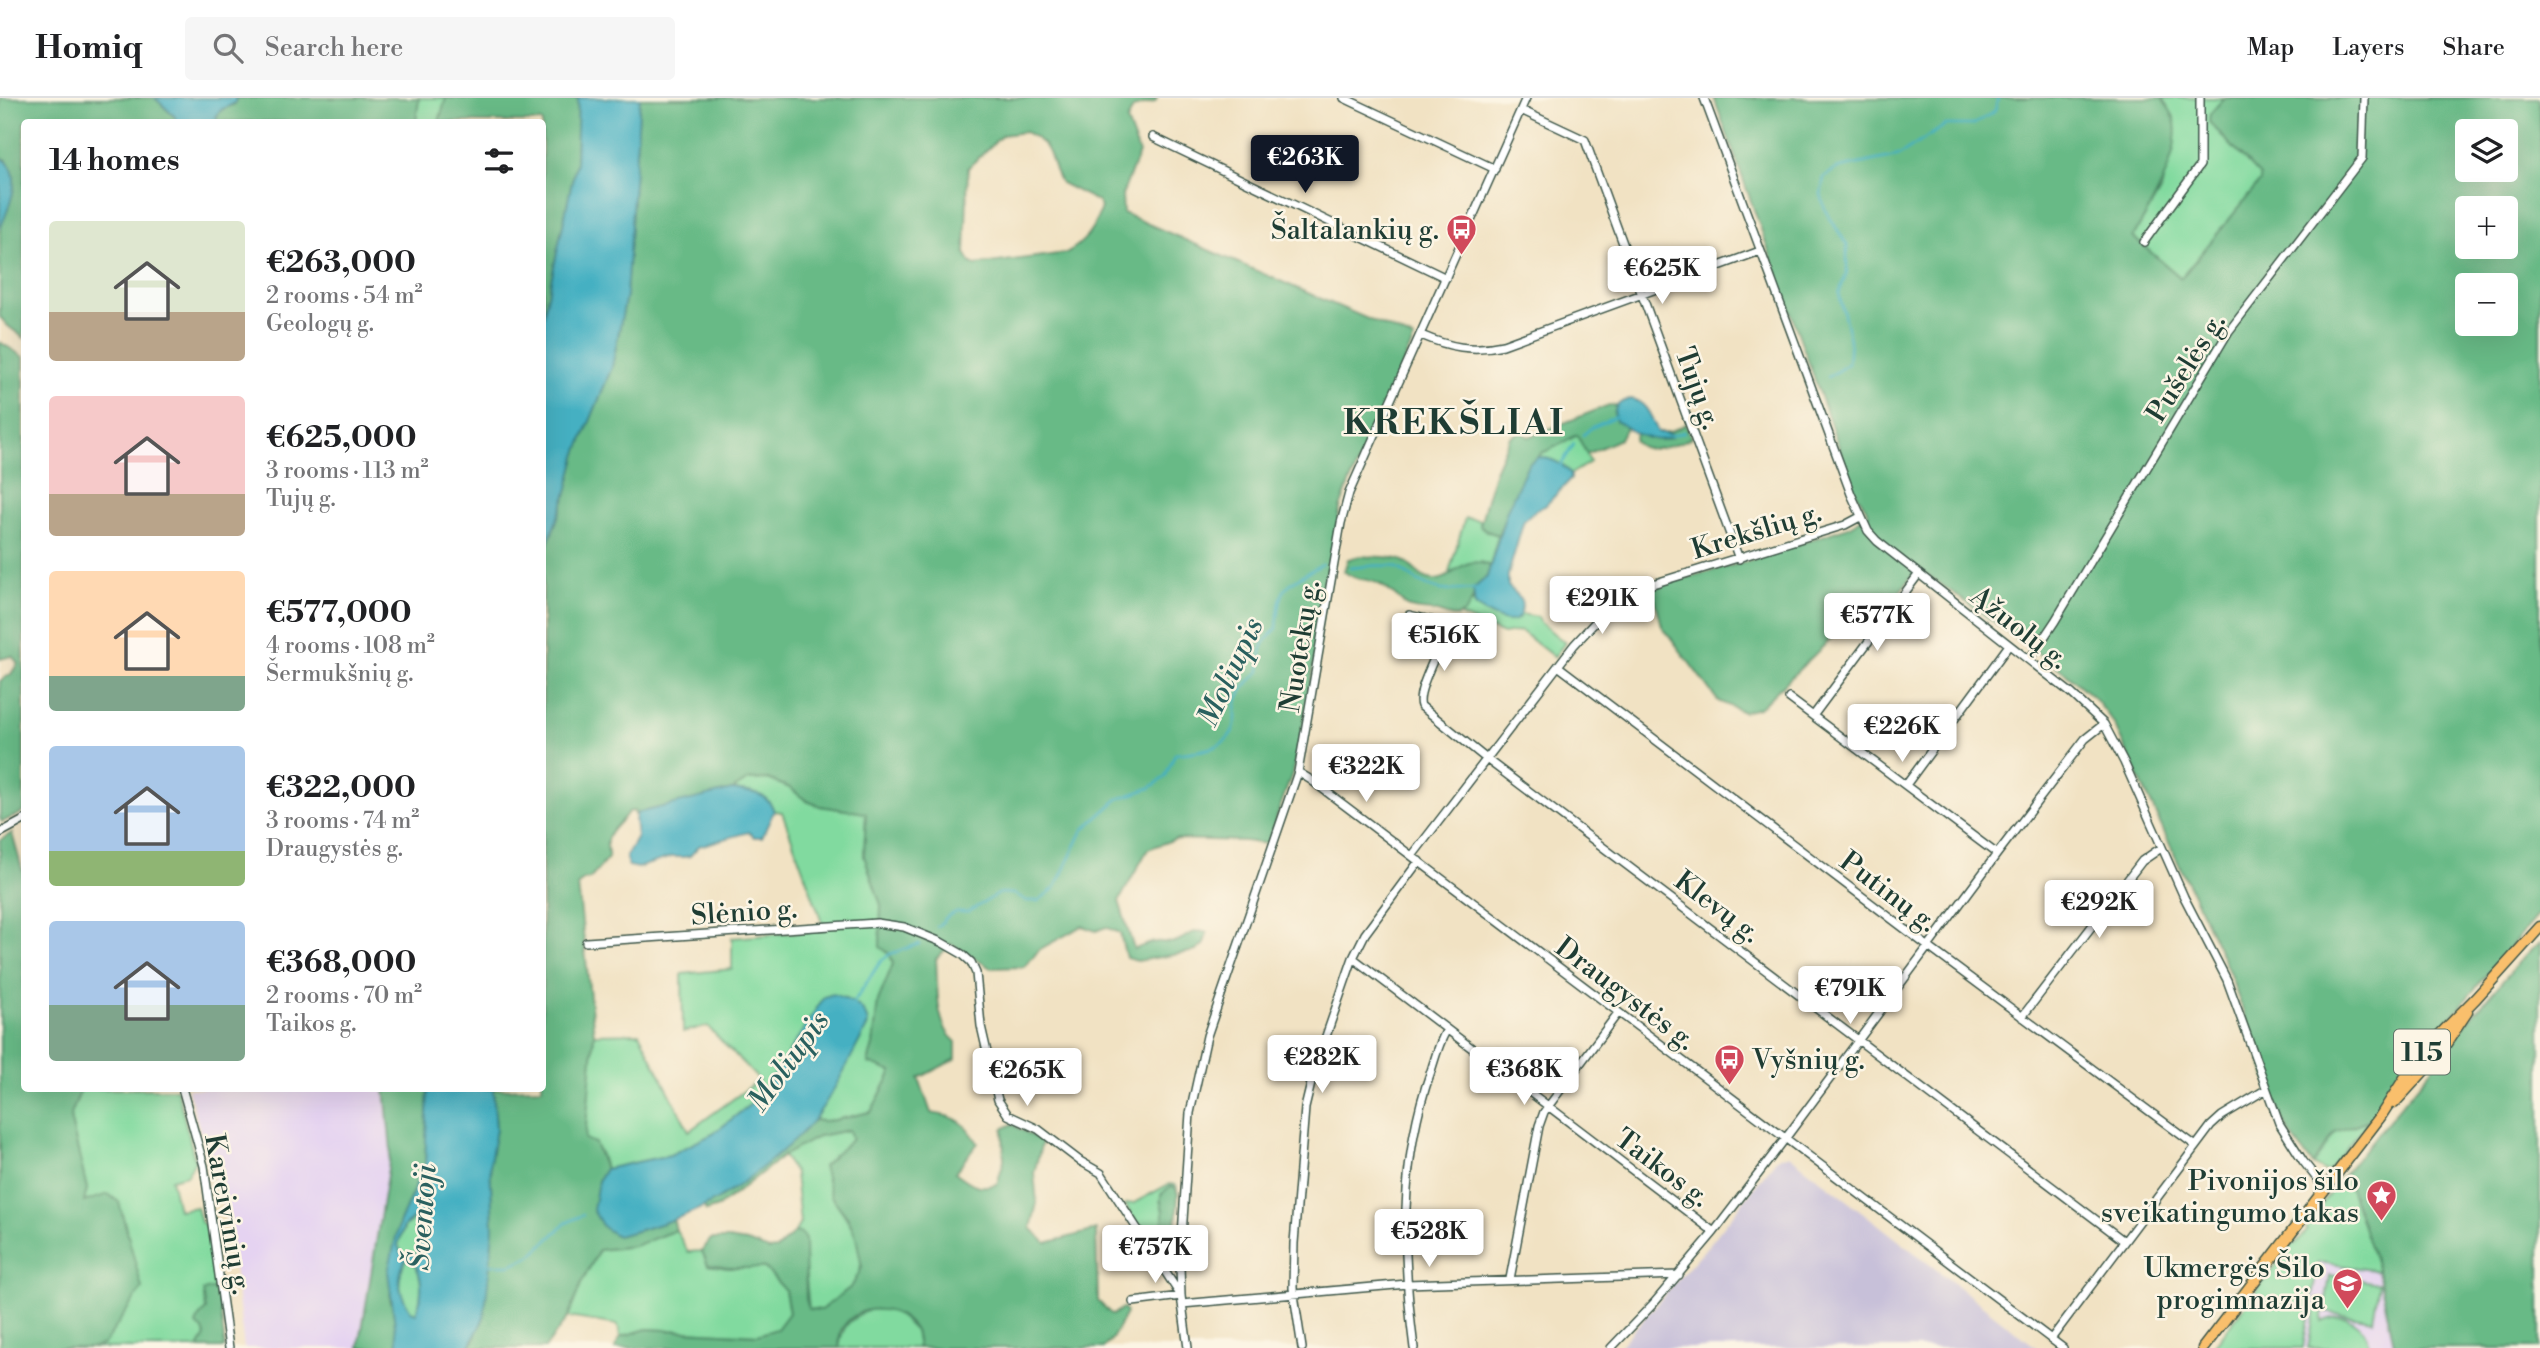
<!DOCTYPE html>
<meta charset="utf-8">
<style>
:root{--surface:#fff;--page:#f6f6f6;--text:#202124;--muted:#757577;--line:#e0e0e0;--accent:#111827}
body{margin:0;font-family:"Libre Bodoni",serif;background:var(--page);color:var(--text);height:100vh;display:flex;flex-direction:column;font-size:26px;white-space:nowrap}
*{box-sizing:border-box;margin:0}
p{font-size:23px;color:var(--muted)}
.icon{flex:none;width:38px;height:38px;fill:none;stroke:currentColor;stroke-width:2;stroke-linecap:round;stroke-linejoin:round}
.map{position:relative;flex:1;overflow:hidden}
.drawer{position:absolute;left:21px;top:21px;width:525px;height:973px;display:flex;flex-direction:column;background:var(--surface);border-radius:7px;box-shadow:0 7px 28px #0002}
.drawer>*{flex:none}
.tools{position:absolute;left:2455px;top:21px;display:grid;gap:14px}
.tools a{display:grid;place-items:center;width:63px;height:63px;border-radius:7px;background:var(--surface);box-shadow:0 7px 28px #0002;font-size:35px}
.price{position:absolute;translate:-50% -60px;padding:0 16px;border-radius:7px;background:#fff;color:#222;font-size:23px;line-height:46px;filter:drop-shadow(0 2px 4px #0008)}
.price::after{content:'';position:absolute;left:50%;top:42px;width:21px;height:16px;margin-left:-10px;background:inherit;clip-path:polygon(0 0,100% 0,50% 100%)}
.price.current{background:var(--accent);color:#fff}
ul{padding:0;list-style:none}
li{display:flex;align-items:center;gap:21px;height:175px;padding:0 28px}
li span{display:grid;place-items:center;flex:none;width:196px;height:140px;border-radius:7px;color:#555}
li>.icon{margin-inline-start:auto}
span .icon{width:84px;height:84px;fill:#fffc;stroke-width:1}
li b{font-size:30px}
h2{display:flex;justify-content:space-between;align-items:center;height:84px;padding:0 28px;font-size:30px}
header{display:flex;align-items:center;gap:42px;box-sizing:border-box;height:98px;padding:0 35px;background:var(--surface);border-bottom:2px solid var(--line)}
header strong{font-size:33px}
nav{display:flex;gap:38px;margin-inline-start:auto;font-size:24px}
.search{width:490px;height:63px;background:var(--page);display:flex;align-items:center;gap:18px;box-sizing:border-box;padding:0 24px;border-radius:7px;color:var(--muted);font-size:26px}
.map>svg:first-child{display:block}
.built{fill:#e5d3f1}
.industrial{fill:#c7c0d9}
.green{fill:#81da9f;stroke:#508c6a;stroke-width:2}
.forest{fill:#68ba86;stroke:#447c5d;stroke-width:2;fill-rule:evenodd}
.water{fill:#44b0c2;stroke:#32767b;stroke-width:2;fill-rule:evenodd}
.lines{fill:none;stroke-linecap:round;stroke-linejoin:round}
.stream{stroke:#44b0c2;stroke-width:2.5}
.street-casing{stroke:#3e5649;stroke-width:10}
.primary-casing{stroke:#3e5649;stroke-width:13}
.street{stroke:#fff;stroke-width:7}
.primary{stroke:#f9bf6c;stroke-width:10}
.labels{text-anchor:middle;stroke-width:5;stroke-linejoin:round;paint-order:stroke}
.shield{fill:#fcf5e5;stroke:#617469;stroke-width:2}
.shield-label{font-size:26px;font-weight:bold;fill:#1f3d34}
.poi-label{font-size:28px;fill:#1f3d34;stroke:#fcf5e5;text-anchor:end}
.street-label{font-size:28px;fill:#1f3d34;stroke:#fcf5e5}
.water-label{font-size:30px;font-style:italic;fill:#2a605f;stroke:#fcf5e5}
.district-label{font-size:35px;font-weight:bold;letter-spacing:2px;fill:#1f3d34;stroke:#fcf5e5}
</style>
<header>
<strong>Homiq</strong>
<div class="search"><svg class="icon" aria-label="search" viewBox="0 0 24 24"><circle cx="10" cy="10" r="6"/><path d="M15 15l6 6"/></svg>Search here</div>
<nav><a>Map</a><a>Layers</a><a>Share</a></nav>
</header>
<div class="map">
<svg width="2540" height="1250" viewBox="0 0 2540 1250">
<rect width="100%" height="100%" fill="#fcf5e5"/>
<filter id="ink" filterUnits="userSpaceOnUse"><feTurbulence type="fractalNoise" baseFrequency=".0143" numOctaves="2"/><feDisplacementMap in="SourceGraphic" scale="14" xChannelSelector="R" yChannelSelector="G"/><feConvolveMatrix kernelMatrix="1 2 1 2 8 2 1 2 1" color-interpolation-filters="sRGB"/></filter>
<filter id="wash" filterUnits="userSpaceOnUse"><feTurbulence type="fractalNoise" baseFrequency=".00686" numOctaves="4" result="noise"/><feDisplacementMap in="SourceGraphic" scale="28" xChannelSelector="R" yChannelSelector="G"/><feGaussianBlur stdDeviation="1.57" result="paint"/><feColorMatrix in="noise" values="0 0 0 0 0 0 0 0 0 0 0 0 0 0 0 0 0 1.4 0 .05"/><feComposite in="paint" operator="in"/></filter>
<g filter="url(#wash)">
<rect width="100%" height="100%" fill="#f1e2c3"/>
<!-- built -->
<path class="built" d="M188,991h197l6,61 -32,198h-115l-14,-117z
M2318,1163l60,10 17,77h-92z"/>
<!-- industrial -->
<path class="industrial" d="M1789,1057l248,193h-419l94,-107 67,-85z"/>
<!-- green -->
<path class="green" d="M419,0h27l-7,24h-23z
M2162,0h62l-14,16 -1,8 51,54v6l-79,96 -48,-41 29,-49 12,-71z
M1578,337l12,27 -19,12c-9,-11 -18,-15 -32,-17l2,-4c13,-4 24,-12 37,-18z
M1465,420l15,2v6l7,5 11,4 -8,31 -9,-4 -32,11z
M1473,503l2,5 15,9 28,4 3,-5 17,3 2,5 25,21 -11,14 -33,-26 -18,3 -43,-18z
M768,681l22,9 17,13 13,5 46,7 -2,43 17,49 -1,41 10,8 3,10 -15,37 -5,44 -5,17 24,10 -21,40c-19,3 -40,12 -57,8l14,-22 18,-100 -17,-3 -5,2 -62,98 -49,39 -43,21 -65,14 -5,-18 -15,-12 9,-105 45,-1 50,98 70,-51 -52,-54 -24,6 -1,-58 50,-5v-31l93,-8 -43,-118 -8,-1c-7,-19 -25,-19 -42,-21l16,-10z
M81,991h96l18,72 -8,14 -16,4 7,31 19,-3 4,15 6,5 11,62 -12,21 -7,7 6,19 -7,12h-104l10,-4 -21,-141 4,-14 -17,-72z
M2369,1022l-40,51 -4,1 -12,-7 22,-33z
M849,1032l3,9 -21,57c18,23 44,63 21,90 -8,9 -21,16 -31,24l-12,-1 -7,-75 -7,-2 5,-9 -5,-50 -12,-17 36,-20z
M2345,1075l33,98 -60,-9 -15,86h-90l79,-104h3l12,-13 -1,-5z
M1169,1086l7,1 2,10 -2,-7 -16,13c7,16 2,36 -6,51l-29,-48 9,-1z
M415,1119c6,12 7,26 1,38l-15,-2 -3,-8 7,-19z
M676,1132l12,22 14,-1 6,14 21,3h36l20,22 4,23 -12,16 -19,6 -111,-6 -27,8 -2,-12 -50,-8 13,-33 18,-34 35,-4z
M406,1160l7,3c11,16 9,34 4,52l-6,-1c-13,-17 -15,-35 -5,-54z
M2330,1177l49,8 -6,37 -49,-8z
M2317,1200l6,1 -1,23c23,-12 44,0 47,26h-61z
M871,1211l23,2 21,20 3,17h-79c3,-24 11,-29 32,-39z"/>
<!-- forest -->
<path class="forest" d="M0,0h155l21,20v4h-152v216l-16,-12 -8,-9v-88l7,-69 -7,-3z
M236,0h183l-3,24h-198l-2,-5 5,-7 14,-6z
M446,0h132l-2,65 -33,155 -1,-196h-103z
M640,0h517l-2,4 -22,6 -6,13 12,32 -17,42 1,18 291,126 -65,145 -9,24 -40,235 -5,22 -28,79 -23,-3 -69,-2 -27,10 -29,52 15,48c8,-2 15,-7 22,-7 6,-1 13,2 18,0 13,-3 18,-15 33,-9l-3,11 -8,7 -59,10 -11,-3 -6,-25 -14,-6 -10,4 -14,-5 -42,23 -16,18 -33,1 -40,-24 -15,15c2,25 -2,66 20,83v17l-37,19 12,35c27,4 33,8 47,30l-23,29c16,12 23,18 42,12l7,-24 -1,-31 9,-5 30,18 -8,31 3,30 -6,25 15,15 50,-13 2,71 14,14 11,-7 3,5 -14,26 -9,9h-185c-1,-5 -1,-12 -3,-17 -15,-27 -60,-30 -74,0 -2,5 -1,12 -2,17h-224l5,-11 27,-8 110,6 20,-6 12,-16 -4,-23 -20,-22h-36l-21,-3 -6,-14 9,-12h17l19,3 22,8 8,-1 18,-17 7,2 3,6 1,59 3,10 12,1 31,-24 10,-19 -6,-30 -8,-19 -17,-22 -8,-30 29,-27 -3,-9 -30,6 -36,20 -65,51 -12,4 -2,-4c40,-24 77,-54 110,-87 17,4 38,-5 57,-8l21,-40 -24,-9 5,-18 5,-44 15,-37 -3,-10 -10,-7 1,-42 -17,-49 2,-43 -46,-7 -13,-5 -17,-13 -22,-9 -20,1 -16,10 -97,25 -1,-4 -6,1c-6,10 -20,19 -21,29 -1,6 2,11 1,17l-18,21 -7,1 -5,5 16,149 -9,105 10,4 10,26 -7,12 49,47 26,-10 3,12 -42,16 -35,4 -18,34 -13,33 -23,31h-76l6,-9 15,-74 3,-37 -3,-66 6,-33 -3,-40 49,-1 1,-531 23,-62 11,-42 35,-86 14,-72zM1025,34c32,16 21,24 36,51l36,18 4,6c-6,21 -15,35 -35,46l-91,12 -4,-2 -6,-10 3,-85 34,-33z
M1714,0h448c3,6 9,12 11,18 13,33 -24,94 -40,121l48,41 79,-96v-6l-51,-54 1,-8 14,-16h316v814l-128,151 -43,57 -34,12 -22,33 -22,-30 -10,-18 -52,-145 -116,-250 -17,-22 -29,-26 -149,-106 -38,49 -16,-10 -105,101 -16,4 -25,-11 -56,-75 -10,-39 97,-26 102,-35 18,-13 -15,-24zM2468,33h38v39h-38zM2468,110h38v39h-38zM2468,187h38v39h-38z
M0,244l24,15v455l-22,10 -2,-4v-137l11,-7 7,-11 -6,-7 -12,3z
M1609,307l7,1 -2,11 12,10 -6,12 -33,15 -10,-19c-13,6 -23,14 -36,18l-2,4 -11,7 -30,71 -11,-4 -7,-6 14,-52 16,-36 10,-5 9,5z
M1686,326l5,14c-16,7 -43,19 -57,3l2,-8 25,7 9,-2 -12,-6h12z
M1360,458c14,2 31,-1 43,5 12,6 18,20 33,19 22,-2 24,-27 54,-14l-3,11c-15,8 -12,31 -28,39 -7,3 -15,-2 -22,-4 -8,-2 -19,-1 -27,-4 -11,-7 -19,-18 -31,-24 -11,-6 -25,-3 -35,-13l4,-12z
M12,735l12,43v212l57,1 -11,28 17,72 -3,13 24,-8 11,8 23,86 -38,56 -10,4h-94v-508z
M2540,845v405h-145l-17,-77 -33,-98 85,-102 29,-40 67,-77z
M385,991h43l-3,75 -26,60 -9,74 6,25 2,25h-39l32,-198z
M1171,1088l5,2 2,7 -4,66 -2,10h-5l-13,-19c6,-12 10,-27 9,-41 -1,-7 -3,-10 -2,-17z
M211,1191h7l7,59h-27l7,-12 -2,-6 -7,-5 3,-8 7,-7 -3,-19z"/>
<!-- water -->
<path class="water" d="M155,0h81l-1,5 -14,7 -5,7 2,5h-42v-4z
M578,0h62l-14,197 -14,72 -35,86 -11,42 -23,62v-239l33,-155z
M0,59c27,13 9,51 0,72z
M1631,301c16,3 20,18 27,33l15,3c-16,13 -42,-4 -57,-14 -5,-13 3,-20 15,-22z
M1539,359c14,2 23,6 32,17v5l-26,27 -8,3 -13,11 -16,55v11c4,4 10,8 12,13 4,7 1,22 -9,22 -12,1 -26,-9 -36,-15l-2,-17 14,-12 20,-67 21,-46z
M732,692c17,2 35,1 42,21l-12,26h-8l-5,-5 -50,14 -9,10 -6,1h-13l-34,11 -9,-2 -2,-10 11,-19 -2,-18 2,-6z
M833,896c16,6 34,12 35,31 -17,31 -32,65 -53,93 -20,26 -82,75 -112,89 -27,13 -57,22 -86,29l-14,-9 -10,-17 5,-29 7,-12 65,-14 43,-21 49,-39 62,-98z
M428,991h65l3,40 -6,33 3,66 -3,37 -6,53 -15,30h-71l-10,-76 11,-48 26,-60zM415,1119c6,12 7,26 1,38l-15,-2 -3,-8 6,-19zM406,1161l7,2c11,16 10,34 3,52l-5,-2c-12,-16 -15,-34 -5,-52z"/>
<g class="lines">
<!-- stream -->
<path class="stream" d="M1828,279l20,-13 2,-24 -11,-47 8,-21v-27l-22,-35 -4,-16 3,-17 12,-8 64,-14 46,-30h27l22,-14 3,-13
M1583,337l8,-7 24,-11
M1670,338l14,-4
M1561,367l13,-21
M1350,470c14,-1 31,-5 45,-1 9,3 16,11 24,15 23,12 32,8 55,7
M937,829l11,-11 8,-4h12l32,-19 15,1 12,7h11l17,-13 28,-58 35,-31 32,-11 15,-11 10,-23c22,-3 54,-3 60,-30 2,-7 0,-15 2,-22 3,-12 14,-22 23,-31 0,-23 1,-27 17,-43 3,-45 7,-41 45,-64
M852,907l28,-43 10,-8 29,-10
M488,1167h22l21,-9 35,-33 17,-8"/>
</g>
</g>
<g filter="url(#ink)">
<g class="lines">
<defs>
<path id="street" d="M1344,0l151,71
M1704,0l147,396 17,37 9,10 195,153 32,30 20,38 60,135 43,83 52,143 24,38 22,28
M1521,12l64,30 154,419
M1153,39l293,141
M2144,144l56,-77v-67
M1421,237c28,12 51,17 82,10l257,-94
M1409,517l30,7 6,8c-4,19 -30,61 -24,76l68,55 635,480
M2029,562l26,-39 174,-290 133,-173 2,-60
M1558,568l376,285 262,195
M1789,600l208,156
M1813,618l105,-141
M1298,674l13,8 752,568
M1906,687l103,-140
M0,735l24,-13
M1412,758l162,-211 26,-28 33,-27 212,-65 15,-8
M586,844l291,-19 27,4 37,15 21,12 9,8 5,11 5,53 17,74 10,15 30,14 42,32 21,12 80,123 -48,6
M1353,860l361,274
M2022,919l120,-156 19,-13
M182,990l22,78 25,182
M1510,1181l29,-153 5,-14 74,-99
M1182,1206l225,-20 272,-9
M2051,1241l160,-213 11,-10 43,-26
M1188,1250l-7,-52 -1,-30 10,-153 17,-77 91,-264 43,-249 8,-30 177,-395
M1302,1250l-9,-60 1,-45 11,-135 9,-37 39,-113 12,-24 54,-73
M1414,1250c-12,-92 -15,-188 17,-277 4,-13 8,-28 15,-40
M1611,1250l43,-45 60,-71 71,-93 212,-285 88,-115 19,-15"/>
<path id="primary" d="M2394,1005l45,-49 28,-42
M2203,1250l177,-231 39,-61 57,-58 64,-71"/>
</defs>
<!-- street casing -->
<use href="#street" class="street-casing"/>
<!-- primary casing -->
<use href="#primary" class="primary-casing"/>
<!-- street -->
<use href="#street" class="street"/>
<!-- primary -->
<use href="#primary" class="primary"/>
</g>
</g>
<!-- icons -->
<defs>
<symbol id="bus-pin" viewBox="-11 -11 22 30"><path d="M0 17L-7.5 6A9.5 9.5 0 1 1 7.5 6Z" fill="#d1495b" stroke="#fcf5e5"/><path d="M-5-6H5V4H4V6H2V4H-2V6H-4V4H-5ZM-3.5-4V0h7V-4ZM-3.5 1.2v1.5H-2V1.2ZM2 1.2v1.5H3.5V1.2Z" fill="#fff"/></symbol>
<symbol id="sight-pin" viewBox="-11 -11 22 30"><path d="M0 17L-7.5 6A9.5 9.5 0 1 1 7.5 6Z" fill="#d1495b" stroke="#fcf5e5"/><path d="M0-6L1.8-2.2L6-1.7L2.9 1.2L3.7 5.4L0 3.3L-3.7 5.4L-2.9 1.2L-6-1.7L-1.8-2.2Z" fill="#fff"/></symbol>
<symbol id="school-pin" viewBox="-11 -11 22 30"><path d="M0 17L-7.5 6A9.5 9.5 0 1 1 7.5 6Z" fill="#d1495b" stroke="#fcf5e5"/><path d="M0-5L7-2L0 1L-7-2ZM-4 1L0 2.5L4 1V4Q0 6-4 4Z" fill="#fff"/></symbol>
</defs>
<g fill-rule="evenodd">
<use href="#bus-pin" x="1444" y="114" width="35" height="47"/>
<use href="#bus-pin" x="1712" y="944" width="35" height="47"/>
<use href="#sight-pin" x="2364" y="1080" width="35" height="47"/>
<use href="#school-pin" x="2330" y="1168" width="35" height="47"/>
</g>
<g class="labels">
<!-- shield labels -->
<rect class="shield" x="2394" y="931.5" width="56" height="45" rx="5"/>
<g class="shield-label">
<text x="2422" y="963">115</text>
</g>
<!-- poi labels -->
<g class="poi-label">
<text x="1439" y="141">Šaltalankių g.</text>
<text x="1752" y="971" text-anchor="start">Vyšnių g.</text>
<text x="2359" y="1092">Pivonijos šilo<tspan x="2359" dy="32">sveikatingumo takas</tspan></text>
<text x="2325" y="1179">Ukmergės Šilo<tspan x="2325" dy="32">progimnazija</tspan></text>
</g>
<!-- street labels -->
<g class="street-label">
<text transform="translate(2185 269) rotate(-58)" y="10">Pušelės g.</text>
<text transform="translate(1699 290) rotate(70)" y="10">Tujų g.</text>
<text transform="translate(1756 432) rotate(-17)" y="10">Krekšlių g.</text>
<text transform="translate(2020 529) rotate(38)" y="10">Ąžuolų g.</text>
<text transform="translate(1299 548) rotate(-81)" y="10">Nuotekų g.</text>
<text transform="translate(1889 793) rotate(37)" y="10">Putinų g.</text>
<text transform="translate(1718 808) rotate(37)" y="10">Klevų g.</text>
<text transform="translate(744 813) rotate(-4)" y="10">Slėnio g.</text>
<text transform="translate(1626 895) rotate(37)" y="10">Draugystės g.</text>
<text transform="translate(1663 1069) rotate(37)" y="10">Taikos g.</text>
<text transform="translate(229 1116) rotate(80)" y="10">Kareivinių g.</text>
</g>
<!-- water labels -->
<g class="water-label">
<text transform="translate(1230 574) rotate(-65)" y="10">Moliupis</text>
<text transform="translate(788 963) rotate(-54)" y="10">Moliupis</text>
<text transform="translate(422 1119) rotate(-86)" y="10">Šventoji</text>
</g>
<!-- district labels -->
<g class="district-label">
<text x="1454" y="336">KREKŠLIAI</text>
</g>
</g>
</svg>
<div class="tools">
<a><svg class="icon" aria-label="layers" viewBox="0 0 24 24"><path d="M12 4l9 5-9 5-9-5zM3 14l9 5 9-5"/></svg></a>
<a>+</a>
<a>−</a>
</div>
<b class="price current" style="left:1305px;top:97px">€263K</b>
<b class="price" style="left:1662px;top:208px">€625K</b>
<b class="price" style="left:1602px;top:538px">€291K</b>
<b class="price" style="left:1877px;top:555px">€577K</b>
<b class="price" style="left:1444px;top:575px">€516K</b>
<b class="price" style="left:1902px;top:666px">€226K</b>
<b class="price" style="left:1366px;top:706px">€322K</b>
<b class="price" style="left:2099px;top:842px">€292K</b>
<b class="price" style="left:1850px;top:928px">€791K</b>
<b class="price" style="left:1322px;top:997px">€282K</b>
<b class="price" style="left:1524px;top:1009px">€368K</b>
<b class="price" style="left:1027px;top:1010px">€265K</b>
<b class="price" style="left:1429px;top:1171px">€528K</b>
<b class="price" style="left:1155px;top:1187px">€757K</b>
<section class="drawer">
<h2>14 homes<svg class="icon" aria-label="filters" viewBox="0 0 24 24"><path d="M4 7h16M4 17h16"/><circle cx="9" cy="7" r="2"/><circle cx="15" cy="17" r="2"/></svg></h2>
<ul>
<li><span style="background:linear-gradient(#dfe7d0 65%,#b9a48a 0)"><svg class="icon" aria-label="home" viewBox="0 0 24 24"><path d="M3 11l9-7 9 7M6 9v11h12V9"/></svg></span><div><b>€263,000</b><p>2 rooms · 54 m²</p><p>Geologų g.</p></div></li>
<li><span style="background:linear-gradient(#f6c9c9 70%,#b9a48a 0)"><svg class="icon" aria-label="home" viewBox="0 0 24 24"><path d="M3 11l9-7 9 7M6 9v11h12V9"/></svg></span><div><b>€625,000</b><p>3 rooms · 113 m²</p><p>Tujų g.</p></div></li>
<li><span style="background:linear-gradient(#ffd9b3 75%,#7fa58c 0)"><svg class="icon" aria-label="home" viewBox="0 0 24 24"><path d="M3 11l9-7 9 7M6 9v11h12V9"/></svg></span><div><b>€577,000</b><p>4 rooms · 108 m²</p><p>Šermukšnių g.</p></div></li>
<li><span style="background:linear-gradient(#a9c7e8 75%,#8fb573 0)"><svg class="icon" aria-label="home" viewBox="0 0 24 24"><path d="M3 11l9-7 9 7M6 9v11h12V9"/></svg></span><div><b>€322,000</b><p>3 rooms · 74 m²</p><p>Draugystės g.</p></div></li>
<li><span style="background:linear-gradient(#a9c7e8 60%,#7fa58c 0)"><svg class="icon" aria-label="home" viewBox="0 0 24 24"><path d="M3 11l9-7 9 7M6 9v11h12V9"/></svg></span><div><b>€368,000</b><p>2 rooms · 70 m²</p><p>Taikos g.</p></div></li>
</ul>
</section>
</div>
